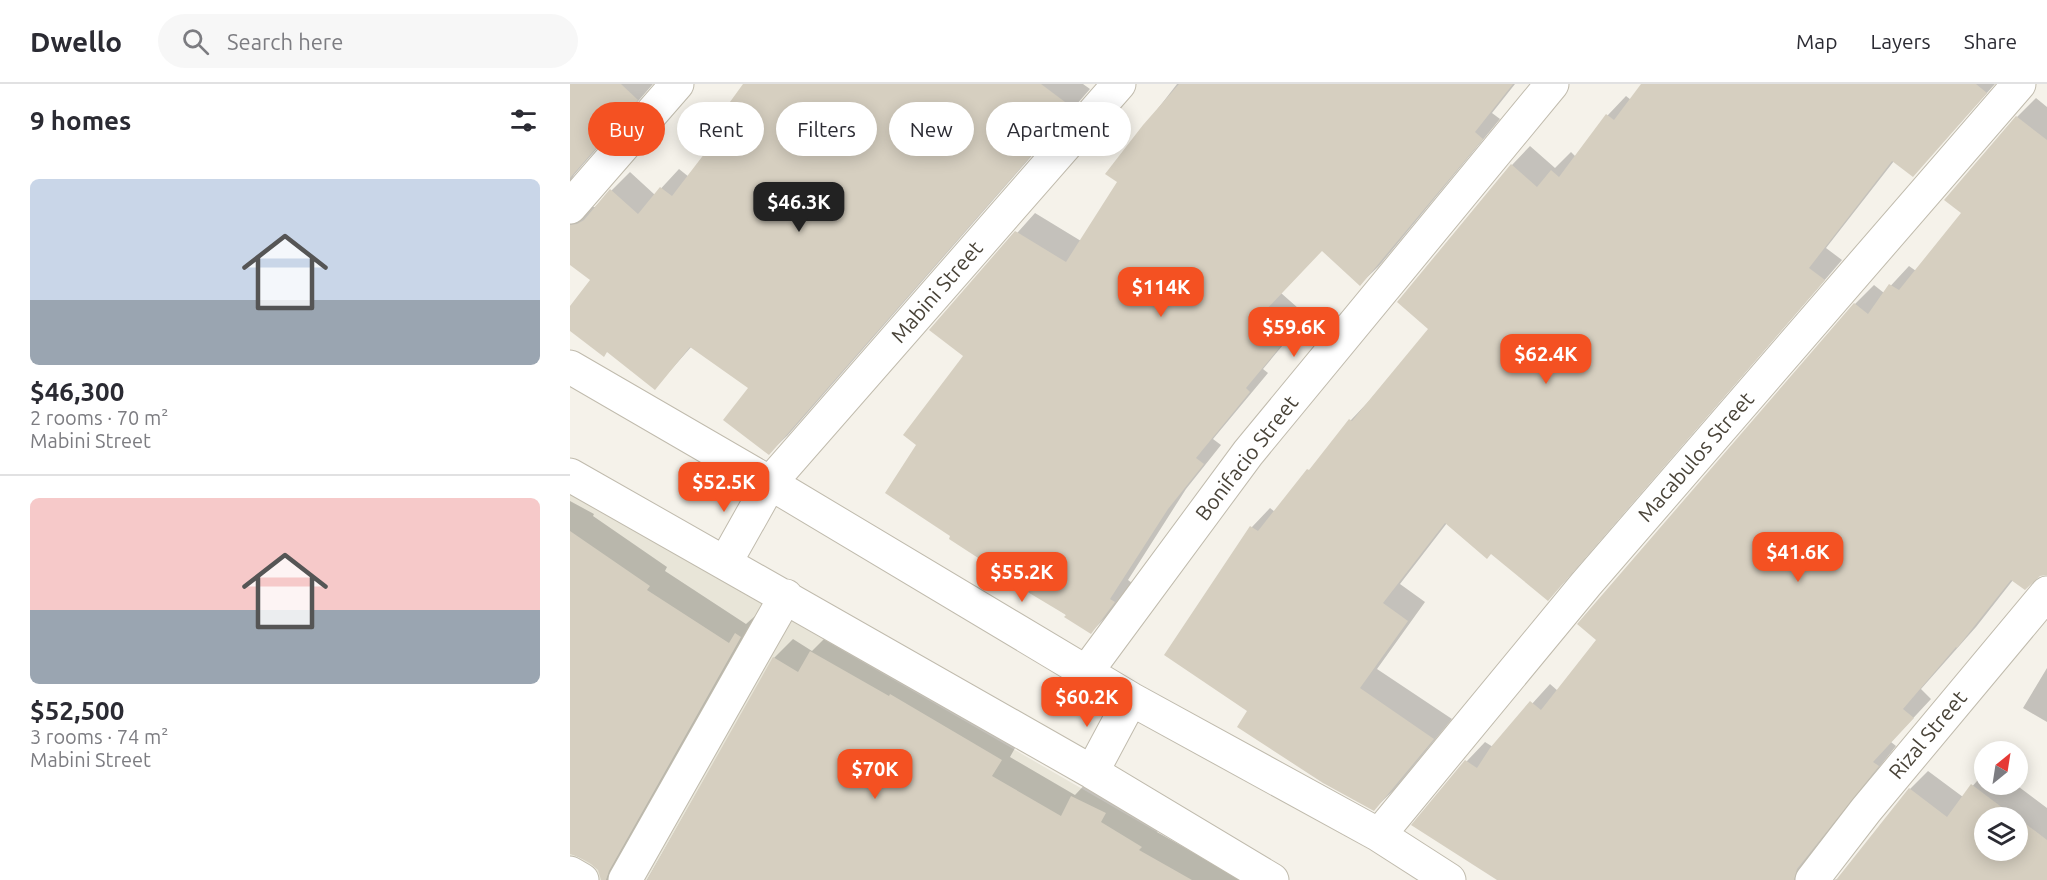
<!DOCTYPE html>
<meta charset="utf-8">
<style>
:root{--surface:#fff;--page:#f7f7f7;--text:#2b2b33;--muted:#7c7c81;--line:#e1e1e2;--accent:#f45122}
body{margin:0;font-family:Ubuntu,sans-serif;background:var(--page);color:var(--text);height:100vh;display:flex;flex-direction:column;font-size:22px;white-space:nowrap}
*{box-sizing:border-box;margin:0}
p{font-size:20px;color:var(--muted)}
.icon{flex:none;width:33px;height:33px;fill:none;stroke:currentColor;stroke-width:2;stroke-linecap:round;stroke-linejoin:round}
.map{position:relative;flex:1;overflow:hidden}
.drawer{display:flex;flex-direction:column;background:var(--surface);width:570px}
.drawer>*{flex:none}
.banner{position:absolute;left:18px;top:18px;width:570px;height:54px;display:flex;gap:12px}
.needle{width:39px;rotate:30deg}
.controls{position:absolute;left:1404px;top:657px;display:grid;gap:12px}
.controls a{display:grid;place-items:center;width:54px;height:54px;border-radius:50%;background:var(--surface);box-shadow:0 3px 15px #0003;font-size:30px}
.price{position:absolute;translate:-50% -51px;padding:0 14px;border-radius:12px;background:var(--accent);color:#fff;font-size:20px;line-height:39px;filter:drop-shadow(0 2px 3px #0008)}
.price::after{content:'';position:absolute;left:50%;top:36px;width:18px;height:14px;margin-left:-9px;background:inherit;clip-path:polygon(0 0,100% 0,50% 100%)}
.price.on{background:#222;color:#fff}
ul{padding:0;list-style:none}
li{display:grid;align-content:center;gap:12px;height:318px;padding:0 30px}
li+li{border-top:2px solid var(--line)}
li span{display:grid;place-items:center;height:186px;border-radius:9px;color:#555}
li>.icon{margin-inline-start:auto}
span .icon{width:108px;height:108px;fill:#fffc;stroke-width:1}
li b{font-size:26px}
h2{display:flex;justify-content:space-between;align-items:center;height:72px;padding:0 30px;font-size:26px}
.pill{padding:0 21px;border-radius:27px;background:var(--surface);box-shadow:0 3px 15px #0003;font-size:21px;line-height:54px}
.pill.on{background:var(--accent);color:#fff}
header{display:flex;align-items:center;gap:36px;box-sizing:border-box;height:84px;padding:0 30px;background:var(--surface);border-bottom:2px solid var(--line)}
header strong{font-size:28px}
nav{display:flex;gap:33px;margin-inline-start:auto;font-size:21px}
.search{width:420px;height:54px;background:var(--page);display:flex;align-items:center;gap:15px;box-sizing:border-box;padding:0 21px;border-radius:33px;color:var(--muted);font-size:22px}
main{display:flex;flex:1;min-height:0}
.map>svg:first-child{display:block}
.residential{fill:#e8e5d8}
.shadow{fill:#0003;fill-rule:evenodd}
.building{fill:#d6cfc0}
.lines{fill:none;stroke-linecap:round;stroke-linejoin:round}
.minor-casing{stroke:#c0bbad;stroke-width:35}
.minor{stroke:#fff;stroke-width:33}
.labels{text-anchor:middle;stroke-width:4.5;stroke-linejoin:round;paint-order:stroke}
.street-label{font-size:21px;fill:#494338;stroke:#fff}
</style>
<header>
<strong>Dwello</strong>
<div class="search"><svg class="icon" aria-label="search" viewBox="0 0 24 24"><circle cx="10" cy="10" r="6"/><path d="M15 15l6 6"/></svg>Search here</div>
<nav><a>Map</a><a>Layers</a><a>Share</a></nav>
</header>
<main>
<section class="drawer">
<h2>9 homes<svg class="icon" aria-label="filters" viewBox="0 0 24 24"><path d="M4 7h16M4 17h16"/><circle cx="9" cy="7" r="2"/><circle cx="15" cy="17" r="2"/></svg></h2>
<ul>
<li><span style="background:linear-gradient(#c9d6e8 65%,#9aa5b1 0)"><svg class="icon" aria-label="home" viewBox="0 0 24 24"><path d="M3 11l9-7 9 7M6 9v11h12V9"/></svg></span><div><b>$46,300</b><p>2 rooms · 70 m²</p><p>Mabini Street</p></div></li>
<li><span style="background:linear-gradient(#f6c9c9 60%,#9aa5b1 0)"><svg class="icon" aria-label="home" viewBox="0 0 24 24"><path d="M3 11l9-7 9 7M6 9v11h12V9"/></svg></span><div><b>$52,500</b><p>3 rooms · 74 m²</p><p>Mabini Street</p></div></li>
</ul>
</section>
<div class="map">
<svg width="1477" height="796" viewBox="0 0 1477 796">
<rect width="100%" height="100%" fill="#f5f2ea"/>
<!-- residential -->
<path class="residential" d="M0,409l670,387h-670z"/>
<!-- shadow -->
<path class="shadow" d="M0,0h83l-79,91 -4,7z
M175,0h338l7,5 -302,346 -19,18 -19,-66 -58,-41 -37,42 -47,-38 -38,-21v-20l22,-29 -22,-17v-74l15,18h10l35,-35 25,23 24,-26 10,8 44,-58z
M607,0h338l-23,29 8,6 -121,147 -19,18 -38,-35 -41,44 26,23 -44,53 5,4 -55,66 8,6 -35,44 -58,91 4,3 -23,31 -18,18 -139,-96 -34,-91 47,-90 -34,-26 104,-116 46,28 38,-59 -11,-9z
M1073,0h352l-82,91 -19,-14 -68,87 16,12 -276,320 -18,19 -57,-46 -44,-30 -47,61 25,18 -48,67 75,50 -59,72 -19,18 -125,-99 -83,-55 86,-128 18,-19 5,4 76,-92 18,-19 61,-72 -31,-27 113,-137 18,-19 25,22 16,-16 5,5 32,-42 18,-19 5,4z
M1466,14l11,9v459l-22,22 -12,-8 -37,47 -55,62 10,10 -40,43 5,4 -81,102 -4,10 17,22h-326l-88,-55 53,-64 18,-19 8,5 57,-63 8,7 40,-51 -19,-16 276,-320 19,-19 10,8 25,-27 7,5 48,-58 53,-96z
M0,417l24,13 -1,2 74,51 -2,4 81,53 9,-8 4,2 -118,262h-39l-2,-9 -8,-8 -22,-10z
M260,549l189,108 -9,16 65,38 16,-17 68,50 -2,4 83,46 24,2h-617l127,-222 19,-19 19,12z
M1477,584v54l-24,-14z
M1358,687l35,26 21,-24v11h31l32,24v72h-214l6,-1 71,-90zM1414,734h34v32h-34z"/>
<!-- building -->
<path class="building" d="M0,0h51l17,16 -68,78z
M173,0h298l32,24 -304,347 -46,-35 25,-32 -58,-41 -35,43 -48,-38 -3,5 -34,-26v-25l20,-26 -20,-15v-40l7,-1 7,-4 26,-31 28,25 22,-27 12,9 59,-77 -9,-6z
M609,0h334l-38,48 8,7 -123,147 -38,-35 -59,62 27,22 -44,53 4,4 -54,66 8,6 -36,45 -58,90 5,3 -24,32 -27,-17 2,-2 -55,-33 1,-2 -63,-41 1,-3 -65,-43 31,-48 -13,-10 60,-79 -34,-26 86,-99 51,31 51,-80 -12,-8 38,-49z
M1071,0h335l11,9 -74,84 -21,-16 -83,107 16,12 -277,321 -57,-47 -4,5 -42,-36 -62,80 25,18 -48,67 74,51 -60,72 -51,-28 -86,-56 10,-16 -83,-56 86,-129 8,5 49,-62 2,1 40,-51 3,2 76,-92 -31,-27 114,-138 26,23 14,-17 8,7 47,-63 8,6z
M1446,32l31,24v435l-7,1 -15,14 -14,-10 -54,68 -1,-1 -53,62 11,9 -41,44 6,4 -82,103 -3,11h-297l-86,-55 54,-65 12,8 13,-20 40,-47 11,9 55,-70 -19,-16 277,-321 14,11 21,-30 10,6 62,-77 -17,-13z
M0,447l80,55 -3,4 82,53 6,-10 6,4 -132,234 -3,9h-5l-3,-10 -7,-6 -12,-7 -9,-3z
M240,567l79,45 1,-2 112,66 -10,16 69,40 10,-20 35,17 -5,9 41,25 -3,3 53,30h-545l126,-223 25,15z
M1401,700l45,34h-32v32h34v-32l29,22v40h-211l73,-92 38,29z"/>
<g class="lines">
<defs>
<path id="minor" d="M0,123l107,-123
M0,283l200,116 361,216 248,136 70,45
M0,391l522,297 180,108
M155,479l45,-80 349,-399
M517,587l161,-218 304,-369
M522,688l39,-73
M809,751l207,-251 433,-500
M0,789l12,7
M55,796l161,-284
M1242,796l54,-70 181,-217"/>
</defs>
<!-- minor casing -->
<use href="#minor" class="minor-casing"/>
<!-- minor -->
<use href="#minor" class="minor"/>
</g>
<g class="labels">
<!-- street labels -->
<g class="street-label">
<text transform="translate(367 208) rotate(-49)" y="7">Mabini Street</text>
<text transform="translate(1126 373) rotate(-49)" y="7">Macabulos Street</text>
<text transform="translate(677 374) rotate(-52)" y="7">Bonifacio Street</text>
<text transform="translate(1358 651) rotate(-50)" y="7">Rizal Street</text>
</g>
</g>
</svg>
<div class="controls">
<a><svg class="needle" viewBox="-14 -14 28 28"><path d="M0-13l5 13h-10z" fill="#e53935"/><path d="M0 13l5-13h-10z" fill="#7c7c81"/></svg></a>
<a><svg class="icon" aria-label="layers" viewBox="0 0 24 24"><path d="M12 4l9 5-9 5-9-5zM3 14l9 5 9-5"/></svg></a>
</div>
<b class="price on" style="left:229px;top:149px">$46.3K</b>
<b class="price" style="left:591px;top:234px">$114K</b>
<b class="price" style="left:724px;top:274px">$59.6K</b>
<b class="price" style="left:976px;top:301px">$62.4K</b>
<b class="price" style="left:154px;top:429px">$52.5K</b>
<b class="price" style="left:1228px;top:499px">$41.6K</b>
<b class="price" style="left:452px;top:519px">$55.2K</b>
<b class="price" style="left:517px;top:644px">$60.2K</b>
<b class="price" style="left:305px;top:716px">$70K</b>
<div class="banner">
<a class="pill on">Buy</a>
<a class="pill">Rent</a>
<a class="pill">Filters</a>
<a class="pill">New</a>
<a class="pill">Apartment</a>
</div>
</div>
</main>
